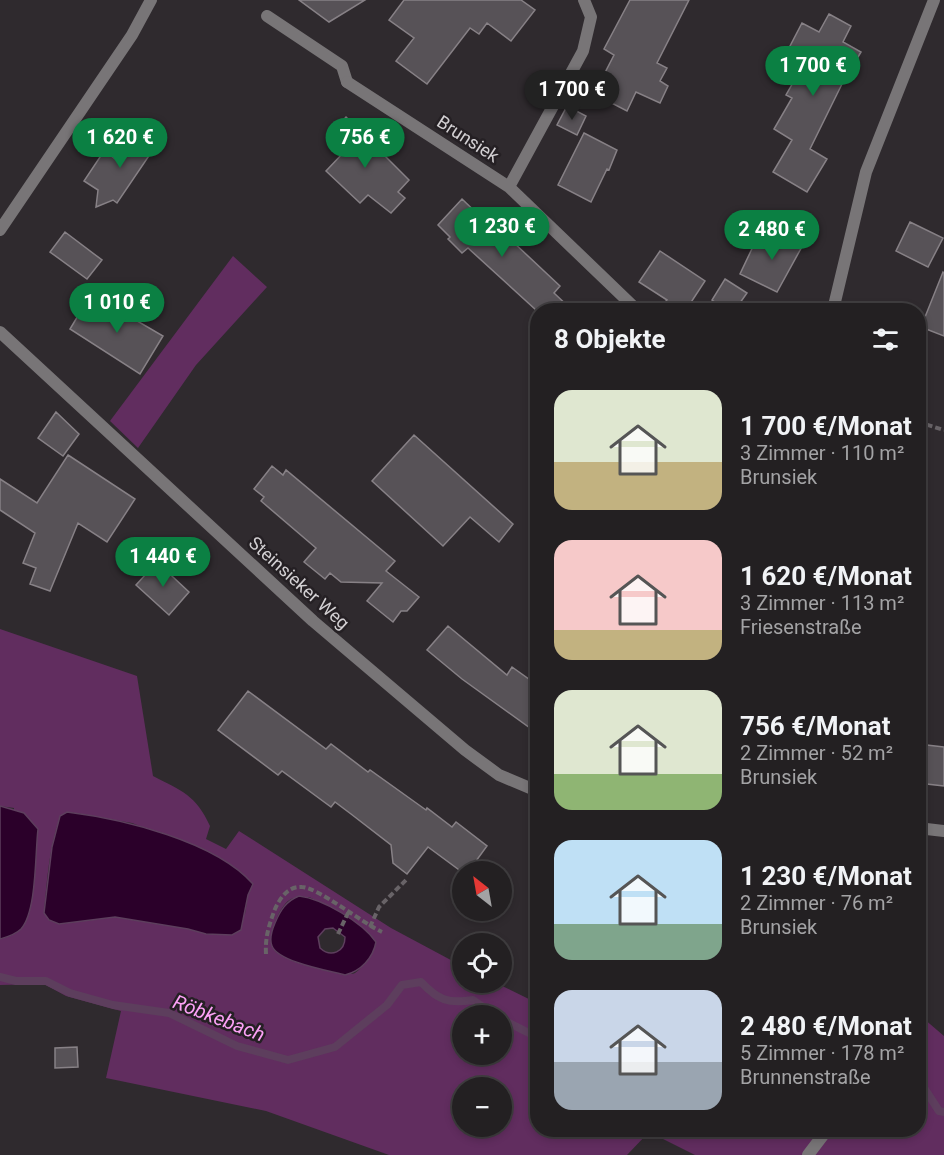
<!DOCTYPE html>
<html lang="de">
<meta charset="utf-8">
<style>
:root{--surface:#232022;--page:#2b282a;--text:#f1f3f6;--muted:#a3a3a5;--line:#403e40;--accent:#0b8043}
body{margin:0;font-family:Roboto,sans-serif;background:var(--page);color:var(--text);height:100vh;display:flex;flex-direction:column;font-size:22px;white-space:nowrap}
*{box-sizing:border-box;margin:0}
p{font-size:20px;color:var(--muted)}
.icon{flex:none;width:33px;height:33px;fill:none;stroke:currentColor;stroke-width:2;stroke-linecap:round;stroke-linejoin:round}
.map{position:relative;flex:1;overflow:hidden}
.side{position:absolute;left:530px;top:303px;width:396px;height:834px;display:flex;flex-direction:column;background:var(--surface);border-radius:24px;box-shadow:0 3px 9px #0003,0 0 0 2px var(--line)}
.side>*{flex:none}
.needle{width:39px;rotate:329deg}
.controls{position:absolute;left:452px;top:861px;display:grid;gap:12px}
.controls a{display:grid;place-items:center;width:60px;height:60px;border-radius:50%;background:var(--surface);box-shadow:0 3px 9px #0003,0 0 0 2px var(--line);font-size:30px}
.price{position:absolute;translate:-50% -51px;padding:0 14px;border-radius:21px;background:var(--accent);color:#fff;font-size:20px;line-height:39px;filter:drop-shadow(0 2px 3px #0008)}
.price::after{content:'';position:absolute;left:50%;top:36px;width:18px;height:14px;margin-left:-9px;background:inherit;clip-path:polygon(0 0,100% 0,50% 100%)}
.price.selected{background:#222;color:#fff}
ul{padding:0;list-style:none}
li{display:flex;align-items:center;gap:18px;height:150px;padding:0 24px}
li span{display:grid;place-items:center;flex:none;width:168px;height:120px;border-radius:18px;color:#555}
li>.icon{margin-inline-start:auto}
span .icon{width:72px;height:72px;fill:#fffc;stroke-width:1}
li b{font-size:26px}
h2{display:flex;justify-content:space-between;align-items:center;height:72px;padding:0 24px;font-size:26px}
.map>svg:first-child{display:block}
.green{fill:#612d5f;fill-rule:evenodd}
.water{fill:#2b002a;stroke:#5d3e5d;stroke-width:1.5;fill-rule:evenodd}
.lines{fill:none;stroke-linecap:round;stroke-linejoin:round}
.stream{stroke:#5d3e5d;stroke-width:8}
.building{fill:#575257;stroke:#878186;stroke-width:1.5}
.path{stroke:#686367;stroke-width:4;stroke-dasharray:6 3;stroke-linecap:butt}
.service{stroke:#787577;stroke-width:12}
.minor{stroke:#787577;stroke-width:12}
.tertiary{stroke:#787577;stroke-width:12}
.labels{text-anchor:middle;stroke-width:5;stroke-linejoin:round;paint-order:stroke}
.street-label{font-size:18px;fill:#d3d0d3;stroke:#252024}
.water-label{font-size:20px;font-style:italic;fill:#fca1f6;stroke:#252024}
</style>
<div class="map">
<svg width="944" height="1155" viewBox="0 0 944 1155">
<rect width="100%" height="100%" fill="#2f2a2e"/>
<!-- green -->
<path class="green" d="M233,256l34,31 -71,78 -58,83 -28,-27z
M0,629l137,47 16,100c29,15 43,19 57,50l-4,13 20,10 13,-18 152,97 71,38v16l34,1 41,20v127h381v-114l5,2 21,18v119h-249l-46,-23 -22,23h-238l-123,-44 -160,-33 15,-67 -55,-15 -22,-12 -44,1v-46l10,-3 4,-128 -14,-2zM68,812l64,11 71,27 45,45 -3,19 -39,20 -18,-5 -73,-12 -56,7 -15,-12c3,-31 5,-65 16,-95zM309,897c23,10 52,25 66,45 -5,9 -11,26 -20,31 -12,5 -69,-12 -79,-21 -11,-11 2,-46 15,-53 5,-2 13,-1 18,-2zM462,1016h39v38h-39zM462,1088h39v38h-39z"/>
<!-- water -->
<path class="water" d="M0,806l24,7 14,16c-3,25 -1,82 -17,100 -6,6 -14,8 -21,10z
M67,812c56,7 148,29 186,72l-5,11 -7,35 -9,5 -26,-1 -18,-5 -73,-12 -56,7 -10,-4 -5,-7 8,-66 8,-31z
M299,896c24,3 63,26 77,46 -3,16 -15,29 -31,33 -15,-4 -67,-13 -73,-29 -3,-7 0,-16 3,-23 5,-12 11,-22 24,-27zM333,928l12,9c0,15 -14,21 -25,11l-2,-11 7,-8z"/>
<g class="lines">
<!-- stream -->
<path class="stream" d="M0,977l16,4h30l24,12 43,12 56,8 68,33 51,14 47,-13 52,-42 15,-20 19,-3c17,18 27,22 52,18l23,16
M501,1019l36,18
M919,1080l20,31 5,1"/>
</g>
<!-- building -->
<path class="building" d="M299,0h66l-36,22z
M404,0h117l14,10 -24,31 -24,-18 -8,11 -9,-6 -43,56 -31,-23 18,-23 -25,-18z
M630,0h59l-32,63 10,5 -7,13 8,5 -8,17 -24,-11 -9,19 -33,-17 20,-39 -10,-6z
M829,14l22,12 -8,16 18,10 -19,32 -32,65 17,10 -20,33 -34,-20 19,-32 -18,-11 18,-31 -6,-3 21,-37 -18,-10 13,-25 17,9z
M567,106l19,10 -9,19 -20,-10z
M346,117l63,63 -11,12 7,6 -14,15 -23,-18 -8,8 -34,-32 18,-19 -16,-15z
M140,128l19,13 -42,62 -4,-3 -17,7 2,-17 -14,-9 20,-30 14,10z
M584,133l33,17 -8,20 -2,-1 -16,33 -33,-17z
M462,199l47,45 3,-3 48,45 -6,7 18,17h-36l-68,-62 -6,5 -14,-14 2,-2 -12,-12z
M910,222l33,16 -15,29 -32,-16z
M65,232l37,28 -15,19 -37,-27z
M783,233l21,10 -27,49 -37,-18 18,-38 19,9z
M660,251l45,30 -19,29h-10l-12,-7 3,-3 -28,-18z
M943,272l1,1v63l-23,-9z
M725,279l22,14 -12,17h-8l-15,-10z
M91,294l72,42 -23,38 -70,-45z
M56,412l23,22 -16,22 -25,-18z
M414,435l99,89 -14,18 -29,-25 -27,29 -71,-65z
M68,455l67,44 -28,43 -29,-19 -28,68 -20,-7 6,-16 -13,-5 12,-30 -35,-23v-31l37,24z
M272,466l11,9 3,-5 109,91 -9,10 33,26 -12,14h-6l-8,11 -26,-21 15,-18 -41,-1 -11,-9 -5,6 -21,-17 12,-14 -55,-47 3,-4 -10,-8z
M157,562l32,30 -20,23 -33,-30z
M448,626l59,49 5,-8 25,18v48l-75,-54 -35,-29z
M248,691l78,58 5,-5 37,28 2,-2 56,40 1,-2 25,19 4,-5 31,24 -19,26h-6l-34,-25 -21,27 -14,-11 -2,-18 -40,-31 -16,-12 -4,5 -49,-36 -4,4 -60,-45z
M918,744l26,3v39l-26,-3z
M77,1047l1,20 -23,1v-20z"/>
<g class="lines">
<!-- path -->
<path class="path" d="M918,422l26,8
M370,927l9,-20 28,-28
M338,934l10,-21
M266,954c-1,-17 3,-29 9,-45 5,-11 13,-23 27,-22 15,0 62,37 80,45"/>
<!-- service -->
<path class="service" d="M267,16l75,50 5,16"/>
<!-- minor -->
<path class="minor" d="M347,82l162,105 128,123
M509,187l74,-136 8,-34 -7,-17
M0,230l132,-195 19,-35
M0,332l313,289 152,129 34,25 38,16
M918,828l26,3"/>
<!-- tertiary -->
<path class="tertiary" d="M833,310l33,-138 68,-172
M808,1155l19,-25"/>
</g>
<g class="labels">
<!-- street labels -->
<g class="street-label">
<text transform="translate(468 139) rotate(33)" y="6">Brunsiek</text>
<text transform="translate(299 583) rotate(42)" y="6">Steinsieker Weg</text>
</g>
<!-- water labels -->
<g class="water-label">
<text transform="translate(219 1018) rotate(21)" y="7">Röbkebach</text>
</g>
</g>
</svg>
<div class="controls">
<a><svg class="needle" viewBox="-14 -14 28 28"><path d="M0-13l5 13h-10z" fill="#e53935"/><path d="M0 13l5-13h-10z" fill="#a3a3a5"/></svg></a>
<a><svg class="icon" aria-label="locate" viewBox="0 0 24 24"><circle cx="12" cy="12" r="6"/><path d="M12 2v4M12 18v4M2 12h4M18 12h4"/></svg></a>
<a>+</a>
<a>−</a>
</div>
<b class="price" style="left:813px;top:97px">1 700 €</b>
<b class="price selected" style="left:572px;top:121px">1 700 €</b>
<b class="price" style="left:120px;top:169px">1 620 €</b>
<b class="price" style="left:365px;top:169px">756 €</b>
<b class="price" style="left:502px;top:258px">1 230 €</b>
<b class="price" style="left:772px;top:261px">2 480 €</b>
<b class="price" style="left:117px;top:334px">1 010 €</b>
<b class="price" style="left:163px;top:588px">1 440 €</b>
<section class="side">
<h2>8 Objekte<svg class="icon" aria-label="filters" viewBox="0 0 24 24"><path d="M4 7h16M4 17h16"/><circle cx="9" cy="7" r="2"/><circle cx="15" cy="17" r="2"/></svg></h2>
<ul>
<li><span style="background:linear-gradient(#dfe7d0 60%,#c2b280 0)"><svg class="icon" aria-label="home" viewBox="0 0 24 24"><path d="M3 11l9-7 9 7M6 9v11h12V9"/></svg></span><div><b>1 700 €/Monat</b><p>3 Zimmer · 110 m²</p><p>Brunsiek</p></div></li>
<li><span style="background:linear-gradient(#f6c9c9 75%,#c2b280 0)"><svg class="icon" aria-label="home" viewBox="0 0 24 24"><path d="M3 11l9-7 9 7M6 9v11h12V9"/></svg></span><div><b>1 620 €/Monat</b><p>3 Zimmer · 113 m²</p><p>Friesenstraße</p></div></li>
<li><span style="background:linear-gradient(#dfe7d0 70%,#8fb573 0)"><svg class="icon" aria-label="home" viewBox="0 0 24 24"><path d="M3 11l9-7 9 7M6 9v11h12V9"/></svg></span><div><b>756 €/Monat</b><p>2 Zimmer · 52 m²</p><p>Brunsiek</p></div></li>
<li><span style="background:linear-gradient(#bfe0f5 70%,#7fa58c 0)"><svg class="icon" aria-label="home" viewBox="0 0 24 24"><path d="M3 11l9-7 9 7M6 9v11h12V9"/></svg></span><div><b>1 230 €/Monat</b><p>2 Zimmer · 76 m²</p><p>Brunsiek</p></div></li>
<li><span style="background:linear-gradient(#c9d6e8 60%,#9aa5b1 0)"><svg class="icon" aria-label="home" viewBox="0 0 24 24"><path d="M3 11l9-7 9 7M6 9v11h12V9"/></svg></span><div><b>2 480 €/Monat</b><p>5 Zimmer · 178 m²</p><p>Brunnenstraße</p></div></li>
</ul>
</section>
</div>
